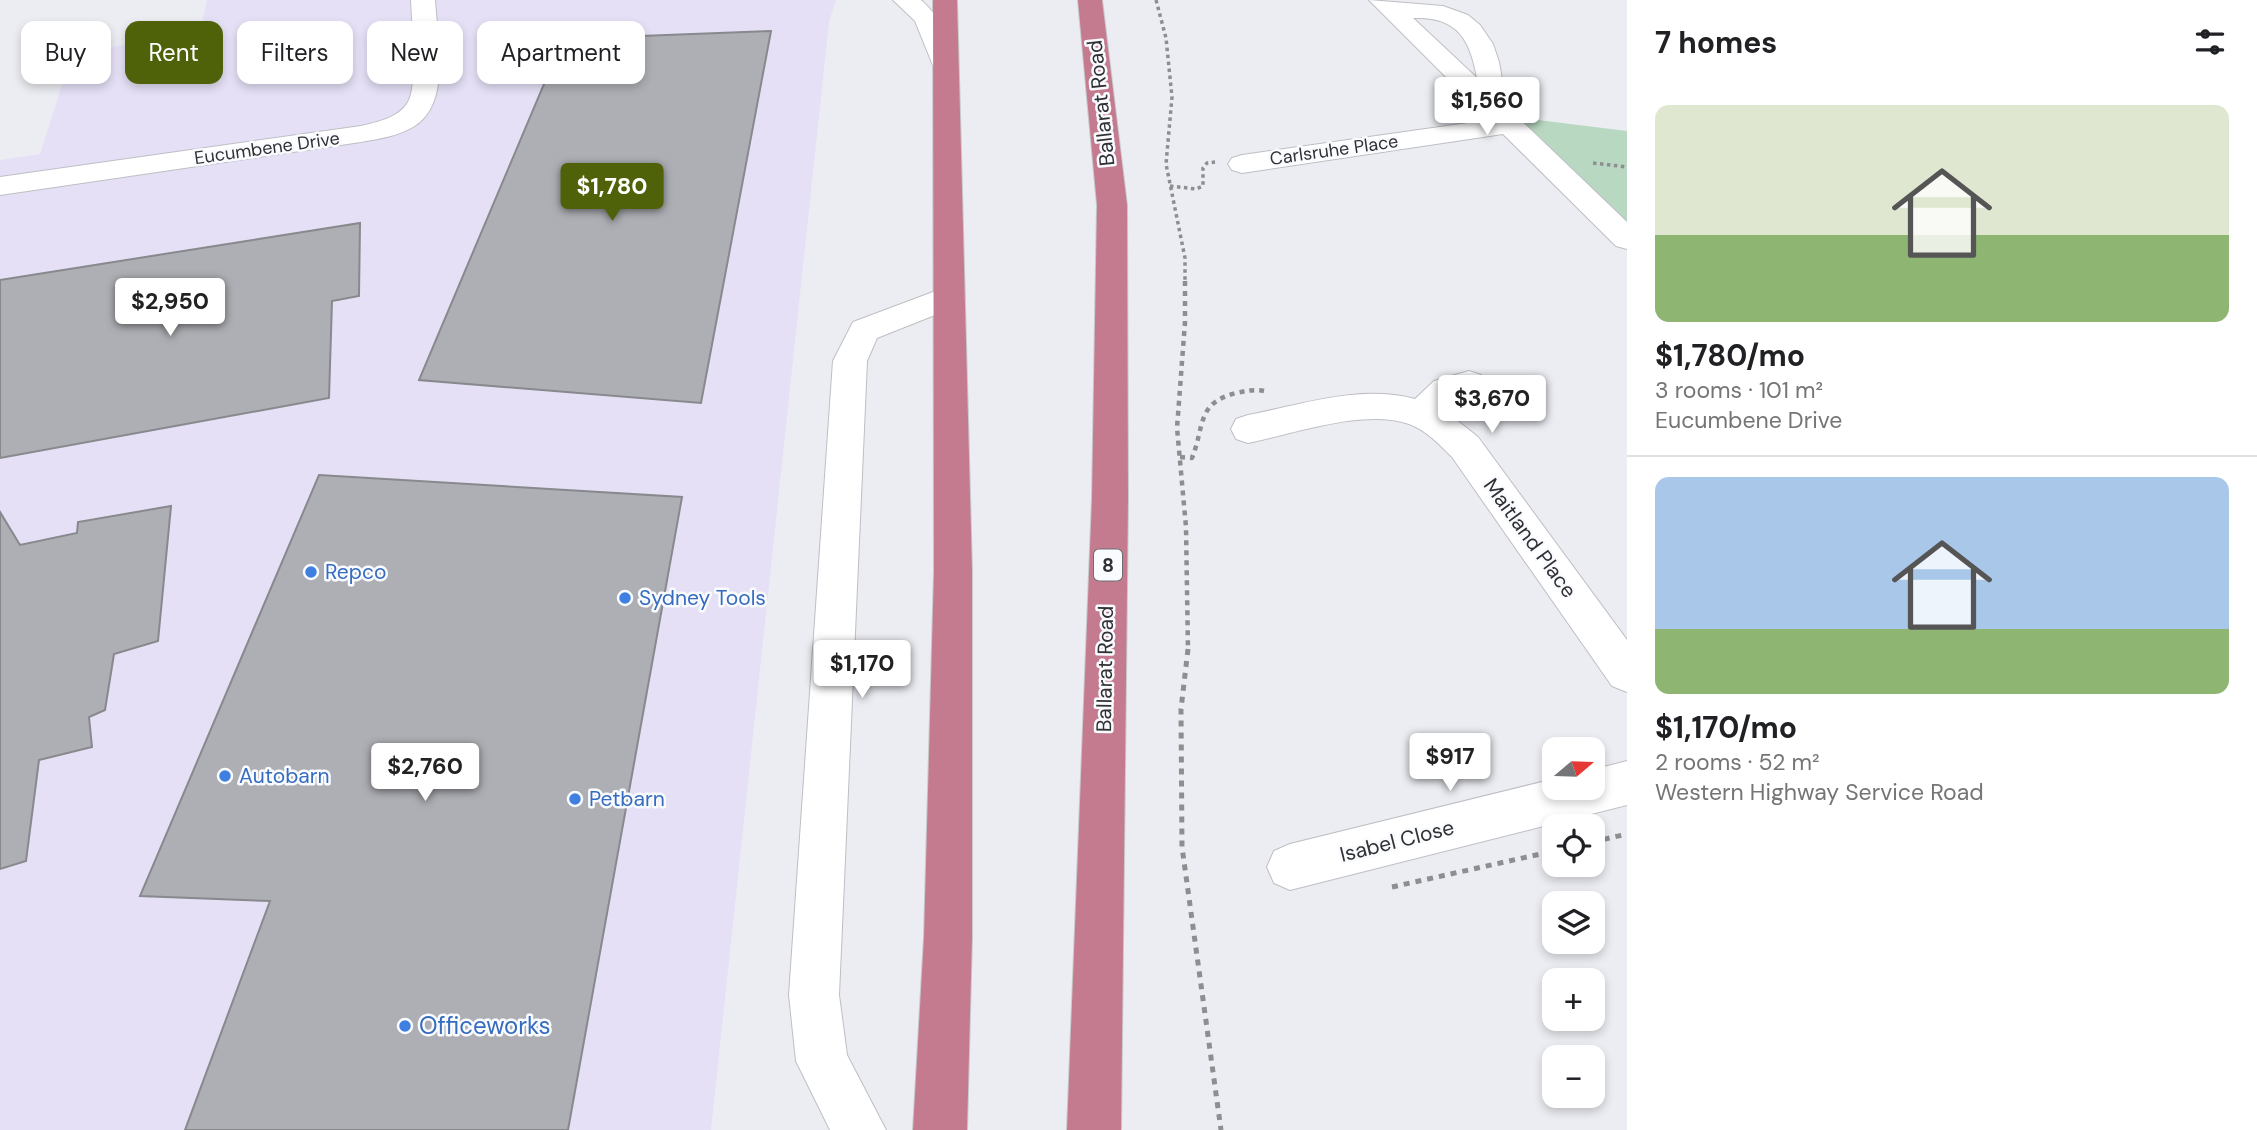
<!DOCTYPE html>
<meta charset="utf-8">
<style>
:root{--surface:#fff;--page:#f2f2f2;--text:#202124;--muted:#757577;--line:#e0e0e0;--accent:#4f620a}
body{margin:0;font-family:"DM Sans",sans-serif;background:var(--page);color:var(--text);height:100vh;display:flex;flex-direction:column;font-size:26px;white-space:nowrap}
*{box-sizing:border-box;margin:0}
p{font-size:23px;color:var(--muted)}
.icon{flex:none;width:38px;height:38px;fill:none;stroke:currentColor;stroke-width:2;stroke-linecap:round;stroke-linejoin:round}
.map{position:relative;flex:1;overflow:hidden}
.drawer{display:flex;flex-direction:column;background:var(--surface);width:630px}
.drawer>*{flex:none}
.hud{position:absolute;left:21px;top:21px;width:665px;height:63px;display:flex;gap:14px}
.needle{width:46px;rotate:71deg}
.controls{position:absolute;left:1542px;top:737px;display:grid;gap:14px}
.controls a{display:grid;place-items:center;width:63px;height:63px;border-radius:14px;background:var(--surface);box-shadow:0 4px 10px #0003;font-size:35px}
.price{position:absolute;translate:-50% -60px;padding:0 16px;border-radius:7px;background:#fff;color:#222;font-size:23px;line-height:46px;filter:drop-shadow(0 2px 4px #0008)}
.price::after{content:'';position:absolute;left:50%;top:42px;width:21px;height:16px;margin-left:-10px;background:inherit;clip-path:polygon(0 0,100% 0,50% 100%)}
.price.current{background:var(--accent);color:#fff}
ul{padding:0;list-style:none}
li{display:grid;align-content:center;gap:14px;height:371px;padding:0 28px}
li+li{border-top:2px solid var(--line)}
li span{display:grid;place-items:center;height:217px;border-radius:14px;color:#555}
li>.icon{margin-inline-start:auto}
span .icon{width:126px;height:126px;fill:#fffc;stroke-width:1}
li b{font-size:30px}
h2{display:flex;justify-content:space-between;align-items:center;height:84px;padding:0 28px;font-size:30px}
.chip{padding:0 24px;border-radius:14px;background:var(--surface);box-shadow:0 4px 10px #0003;font-size:24px;line-height:63px}
.chip.current{background:var(--accent);color:#fff}
main{display:flex;flex:1;min-height:0}
.map>svg:first-child{display:block}
.industrial{fill:#e5e0f6}
.green{fill:#b9d8c2}
.building{fill:#aeafb4;stroke:#87898d;stroke-width:2}
.lines{fill:none;stroke-linecap:round;stroke-linejoin:round}
.minor-casing{stroke:#bdbfc4;stroke-width:2}
.highway-casing{stroke:#c9c9ca;stroke-width:2}
.path-far2{stroke:#8e8e91;stroke-width:3.5;stroke-dasharray:3.5 3.5;stroke-linecap:butt}
.path-far1{stroke:#8e8e91;stroke-width:4.5;stroke-dasharray:5 5;stroke-linecap:butt}
.path{stroke:#8e8e91;stroke-width:5;stroke-dasharray:6 6;stroke-linecap:butt}
.minor{fill:#fff;fill-rule:evenodd}
.highway{fill:#c57b8f;fill-rule:evenodd}
.shop-dot{fill:#3f7fe0;stroke:#f9fbff;stroke-width:2.5}
.labels{text-anchor:middle;stroke-width:5;stroke-linejoin:round;paint-order:stroke}
.far-street-label{font-size:18px;fill:#313133;stroke:#f9fbff}
.shield{fill:#f9fbff;stroke:#6d6e70;stroke-width:2}
.shield-label{font-size:19px;font-weight:bold;fill:#313133}
.street-label{font-size:21px;fill:#313133;stroke:#f9fbff}
.shop-label{font-size:21px;fill:#366cbe;stroke:#f9fbff;text-anchor:start}
.near-shop-label{font-size:24px;fill:#366cbe;stroke:#f9fbff;text-anchor:start}
</style>
<main>
<div class="map">
<svg width="1627" height="1130" viewBox="0 0 1627 1130">
<rect width="100%" height="100%" fill="#ecedf2"/>
<!-- industrial -->
<path class="industrial" d="M207,0h629l-7,22 -118,1108h-711v-970l40,-6 28,-88 27,-17 104,-13z"/>
<!-- green -->
<path class="green" d="M1514,117l113,14v98z"/>
<!-- building -->
<path class="building" d="M771,31l-70,372 -282,-23 144,-341z
M360,223l-1,73 -27,5 -3,97 -329,60v-178z
M319,475l363,22 -114,633h-383l85,-229 -130,-5z
M171,506l-13,135 -44,13 -9,56 -16,7 3,30 -53,13 -13,101 -26,8v-357l20,33 57,-12 1,-11z"/>
<g class="lines">
<defs>
<path id="minor" d="M411,0h24c2,38 17,104 -22,127 -15,9 -35,12 -52,15l-361,53v-18l361,-51c16,-4 38,-8 47,-24 10,-17 4,-80 3,-102z
M893,0h28c21,18 28,43 37,68l-4,5 -9,3 -9,-3 -21,-52z
M1369,0l74,6 25,9 12,10 13,19 6,18 8,45 120,115v27l-11,-3 -113,-112 -261,39 -10,-3 -4,-6 4,-6 10,-3 247,-35zM1413,18c44,-2 57,21 64,60z
M949,286l11,3 5,8 -5,8 -83,33 -10,23 -28,634 8,60 39,75h-56l-34,-69 -7,-66 44,-634 20,-39z
M1469,371l12,4 5,9 -5,9 -23,6 -14,11 34,27 149,203v52l-15,-6 -160,-229c-12,-12 -26,-27 -43,-33 -44,-16 -116,10 -161,19l-12,-4 -5,-10 5,-10 12,-4c53,-10 112,-31 167,-16l19,-18z
M1627,761v44l-337,85 -16,-7 -7,-16 7,-16 16,-7 264,-65v9h38v-18z"/>
<path id="highway" d="M933,0h24l15,571v366l-5,193h-54l11,-193 10,-366z
M1078,0h24l25,205 1,293 -7,632h-54l25,-632 5,-293z"/>
</defs>
<!-- minor casing -->
<use href="#minor" class="minor-casing"/>
<!-- highway casing -->
<use href="#highway" class="highway-casing"/>
<!-- path-far2 -->
<path class="path-far2" d="M1156,0l10,38 6,59 -6,67 19,94v25
M1593,163l34,4
M1170,186l26,3 7,-3v-18l4,-5 8,-1"/>
<!-- path-far1 -->
<path class="path-far1" d="M1185,281v41l-8,106 9,99 2,124
M1180,457l12,1c13,-32 4,-55 44,-65 10,-2 18,-4 28,-2"/>
<!-- path -->
<path class="path" d="M1188,649l-7,60 1,138 39,283
M1592,842l35,-8
M1392,887l162,-36"/>
<!-- minor -->
<use href="#minor" class="minor"/>
<!-- highway -->
<use href="#highway" class="highway"/>
</g>
<!-- markers -->
<g class="shop-dot">
<circle cx="311" cy="572" r="7"/>
<circle cx="625" cy="598" r="7"/>
<circle cx="225" cy="776" r="7"/>
<circle cx="575" cy="799" r="7"/>
<circle cx="405" cy="1026" r="7"/>
</g>
<g class="labels">
<!-- far-street labels -->
<g class="far-street-label">
<text transform="translate(267 148) rotate(-8)" y="6">Eucumbene Drive</text>
<text transform="translate(1334 150) rotate(-8)" y="6">Carlsruhe Place</text>
</g>
<!-- shield labels -->
<rect class="shield" x="1094" y="549.5" width="28" height="31" rx="5"/>
<g class="shield-label">
<text x="1108" y="572">8</text>
</g>
<!-- street labels -->
<g class="street-label">
<text transform="translate(1101 103) rotate(-96)" y="7">Ballarat Road</text>
<text transform="translate(1530 538) rotate(54)" y="7">Maitland Place</text>
<text transform="translate(1105 669) rotate(-89)" y="7">Ballarat Road</text>
<text transform="translate(1397 841) rotate(-14)" y="7">Isabel Close</text>
</g>
<!-- shop labels -->
<g class="shop-label">
<text x="325" y="579">Repco</text>
<text x="639" y="605">Sydney Tools</text>
<text x="239" y="783">Autobarn</text>
<text x="589" y="806">Petbarn</text>
</g>
<!-- near-shop labels -->
<g class="near-shop-label">
<text x="419" y="1034">Officeworks</text>
</g>
</g>
</svg>
<div class="controls">
<a><svg class="needle" viewBox="-14 -14 28 28"><path d="M0-13l5 13h-10z" fill="#e53935"/><path d="M0 13l5-13h-10z" fill="#757577"/></svg></a>
<a><svg class="icon" aria-label="locate" viewBox="0 0 24 24"><circle cx="12" cy="12" r="6"/><path d="M12 2v4M12 18v4M2 12h4M18 12h4"/></svg></a>
<a><svg class="icon" aria-label="layers" viewBox="0 0 24 24"><path d="M12 4l9 5-9 5-9-5zM3 14l9 5 9-5"/></svg></a>
<a>+</a>
<a>−</a>
</div>
<b class="price" style="left:1487px;top:137px">$1,560</b>
<b class="price current" style="left:612px;top:223px">$1,780</b>
<b class="price" style="left:170px;top:338px">$2,950</b>
<b class="price" style="left:1492px;top:435px">$3,670</b>
<b class="price" style="left:862px;top:700px">$1,170</b>
<b class="price" style="left:1450px;top:793px">$917</b>
<b class="price" style="left:425px;top:803px">$2,760</b>
<div class="hud">
<a class="chip">Buy</a>
<a class="chip current">Rent</a>
<a class="chip">Filters</a>
<a class="chip">New</a>
<a class="chip">Apartment</a>
</div>
</div>
<section class="drawer">
<h2>7 homes<svg class="icon" aria-label="filters" viewBox="0 0 24 24"><path d="M4 7h16M4 17h16"/><circle cx="9" cy="7" r="2"/><circle cx="15" cy="17" r="2"/></svg></h2>
<ul>
<li><span style="background:linear-gradient(#dfe7d0 60%,#8fb573 0)"><svg class="icon" aria-label="home" viewBox="0 0 24 24"><path d="M3 11l9-7 9 7M6 9v11h12V9"/></svg></span><div><b>$1,780/mo</b><p>3 rooms · 101 m²</p><p>Eucumbene Drive</p></div></li>
<li><span style="background:linear-gradient(#a9c7e8 70%,#8fb573 0)"><svg class="icon" aria-label="home" viewBox="0 0 24 24"><path d="M3 11l9-7 9 7M6 9v11h12V9"/></svg></span><div><b>$1,170/mo</b><p>2 rooms · 52 m²</p><p>Western Highway Service Road</p></div></li>
</ul>
</section>
</main>
